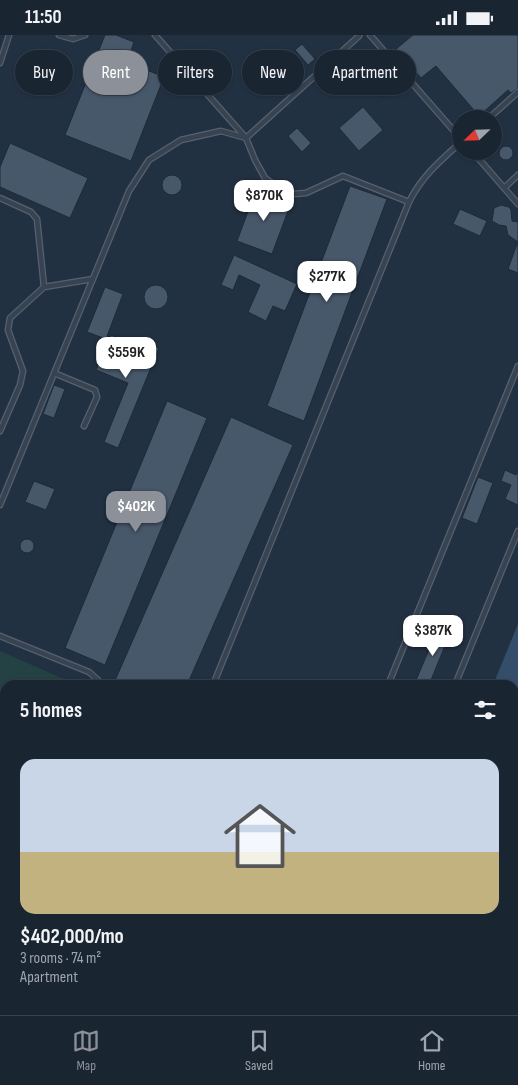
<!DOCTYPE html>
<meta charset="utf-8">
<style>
:root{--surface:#1a2532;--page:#27313e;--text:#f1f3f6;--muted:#9fa5ac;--line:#38424d;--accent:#8c9099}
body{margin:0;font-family:"Sofia Sans Condensed",sans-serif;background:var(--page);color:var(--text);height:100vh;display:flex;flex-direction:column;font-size:19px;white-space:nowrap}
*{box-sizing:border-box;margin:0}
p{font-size:16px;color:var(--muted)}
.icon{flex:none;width:28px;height:28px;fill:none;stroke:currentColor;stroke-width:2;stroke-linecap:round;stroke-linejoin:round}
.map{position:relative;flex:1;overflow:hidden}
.sheet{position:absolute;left:0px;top:645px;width:519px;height:335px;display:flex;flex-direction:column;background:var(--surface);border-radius:15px 15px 0 0;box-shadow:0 1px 4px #0004,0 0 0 1px var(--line)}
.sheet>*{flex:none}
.guide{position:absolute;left:15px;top:15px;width:489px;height:45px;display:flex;gap:10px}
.needle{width:32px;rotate:247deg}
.fabs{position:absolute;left:452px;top:75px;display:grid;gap:10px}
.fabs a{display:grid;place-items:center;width:50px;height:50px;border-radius:50%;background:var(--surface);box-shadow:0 1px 4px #0004,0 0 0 1px var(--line);font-size:25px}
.price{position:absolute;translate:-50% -42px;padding:0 11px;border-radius:10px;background:#fff;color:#222;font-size:16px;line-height:32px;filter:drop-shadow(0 1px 2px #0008)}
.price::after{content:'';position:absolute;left:50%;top:30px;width:15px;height:11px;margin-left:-8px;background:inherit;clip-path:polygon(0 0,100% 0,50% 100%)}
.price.current{background:var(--accent);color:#fff}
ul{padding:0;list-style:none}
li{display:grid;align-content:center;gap:10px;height:265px;padding:0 20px}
li span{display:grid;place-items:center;height:155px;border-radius:15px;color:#555}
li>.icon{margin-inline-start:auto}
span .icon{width:90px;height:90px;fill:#fffc;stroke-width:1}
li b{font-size:21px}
h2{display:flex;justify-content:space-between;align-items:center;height:60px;padding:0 20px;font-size:21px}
.pill{padding:0 18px;border-radius:22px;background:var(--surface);box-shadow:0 1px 4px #0004,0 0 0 1px var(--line);font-size:18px;line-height:45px}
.pill.current{background:var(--accent);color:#fff}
.status{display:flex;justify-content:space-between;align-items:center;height:35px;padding:0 25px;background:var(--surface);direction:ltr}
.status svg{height:14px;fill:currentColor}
.tab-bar{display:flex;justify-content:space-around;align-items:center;height:70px;border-top:1px solid var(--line);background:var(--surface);font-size:14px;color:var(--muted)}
.tab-bar a{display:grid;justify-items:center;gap:2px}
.tab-bar .current{color:var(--accent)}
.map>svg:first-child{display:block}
.green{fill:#244143}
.water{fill:#344e6a}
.building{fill:#48586b;stroke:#1d2a38}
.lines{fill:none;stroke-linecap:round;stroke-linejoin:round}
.service-casing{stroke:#55616f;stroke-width:7}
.tertiary-casing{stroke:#55616f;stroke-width:14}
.service{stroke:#374351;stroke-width:4.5}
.tertiary{stroke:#374351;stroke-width:11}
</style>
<div class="status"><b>11:50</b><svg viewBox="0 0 49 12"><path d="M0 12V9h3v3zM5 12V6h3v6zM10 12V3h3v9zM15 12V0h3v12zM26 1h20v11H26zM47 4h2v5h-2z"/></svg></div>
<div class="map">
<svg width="518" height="980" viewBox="0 0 518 980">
<rect width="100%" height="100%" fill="#223142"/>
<!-- green -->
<path class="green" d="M0,616l73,32 -6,2h-62l-1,27 -4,-8z
M166,975h76l4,1 -1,4h-75z"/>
<!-- water -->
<path class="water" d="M518,589v212l-4,-7v-144h-21z"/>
<!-- building -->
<path class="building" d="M105,0h11l18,7 -4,11 10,4 -3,9 27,11 -33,84 -66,-26z
M413,0h105v53l-7,5 -3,-3 -29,26 -43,-50 -15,12 -25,-29z
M302,9l13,15 -7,6 -13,-15z
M375,20l24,28 -16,14 -24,-29z
M363,72l20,23 -24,21 -20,-23z
M297,93l14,15 -9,9 -14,-16z
M10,108l78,35 -18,40 -70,-31v-20z
M499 118a7 7 0 1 1 14 0a7 7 0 1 1-14 0Z
M162 150a10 10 0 1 1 20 0a10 10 0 1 1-20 0Z
M350,151l37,13 -83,222 -37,-15z
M256,155l35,13 -19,51 -35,-13z
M501,170l8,2 2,3 1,11 6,1v20l-10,-7 -2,-9 -7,-1 -7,-4 2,-13z
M460,174l27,12 -7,15 -27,-12z
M517,209l1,1v28l-10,-4z
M234,220l63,29 -12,27 -12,-5 -7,15 -18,-9 12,-27 -21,-10 -6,15 -12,-5z
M144 262a12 12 0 1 1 24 0a12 12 0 1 1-24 0Z
M105,252l18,7 -17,45 -19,-7z
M111,300l27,11 2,-6 19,8 -41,100 -14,-6 24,-59 -32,-13z
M54,350l11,4 -11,29 -11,-4z
M167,366l40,17 -102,247 -40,-17z
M231,382l62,28 -106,240h-74z
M505,435l11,5 2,-5v35l-13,-6 6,-14 -10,-4z
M478,442l15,6 -16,41 -15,-6z
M34,446l21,8 -9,21 -21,-8z
M20 511a7 7 0 1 1 14 0a7 7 0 1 1-14 0Z
M439,591l12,5 -22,54h-15z"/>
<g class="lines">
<defs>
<path id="service" d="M59,0l14,4 12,-4
M155,0l91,103 9,22 10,18 17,12 12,4 12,-1 37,-17 66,26
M370,0l91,104
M0,28l9,-28
M488,84l30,-27
M472,116l46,53
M504,153l14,-13
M0,163l31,14 6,7 7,68 -34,31 -2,12 15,41 -3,14 -20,46
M44,252l49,-8
M54,338l41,17 2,7 -13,29
M0,470l129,-314 20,-31 32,-20 40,-9 25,7 113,-102
M0,601l89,36 9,8 2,5
M213,650l196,-483c12,-25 32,-42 52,-60
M388,650l130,-319
M455,650l63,-154
M0,792l5,-2
M0,823l5,10
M0,847l5,2
M514,848l4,8
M514,863l4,-2
M255,980l2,-5
M287,980l3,-5
M421,980l2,-5"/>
<path id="tertiary" d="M159,975l3,5"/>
</defs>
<!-- service casing -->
<use href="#service" class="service-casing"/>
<!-- tertiary casing -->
<use href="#tertiary" class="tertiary-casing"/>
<!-- service -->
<use href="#service" class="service"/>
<!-- tertiary -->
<use href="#tertiary" class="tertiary"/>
</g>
</svg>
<div class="fabs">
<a><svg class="needle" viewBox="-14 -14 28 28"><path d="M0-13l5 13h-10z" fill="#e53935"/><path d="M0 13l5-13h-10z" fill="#9fa5ac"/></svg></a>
</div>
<b class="price" style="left:264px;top:187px">$870K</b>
<b class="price" style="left:327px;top:268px">$277K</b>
<b class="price" style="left:126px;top:344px">$559K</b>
<b class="price current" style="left:136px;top:498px">$402K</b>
<b class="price" style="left:433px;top:622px">$387K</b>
<div class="guide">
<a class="pill">Buy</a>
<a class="pill current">Rent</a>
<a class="pill">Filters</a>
<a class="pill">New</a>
<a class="pill">Apartment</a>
</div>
<section class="sheet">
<h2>5 homes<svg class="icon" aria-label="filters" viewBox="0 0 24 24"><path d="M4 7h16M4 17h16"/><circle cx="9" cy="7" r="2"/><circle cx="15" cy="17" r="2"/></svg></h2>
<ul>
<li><span style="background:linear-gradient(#c9d6e8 60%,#c2b280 0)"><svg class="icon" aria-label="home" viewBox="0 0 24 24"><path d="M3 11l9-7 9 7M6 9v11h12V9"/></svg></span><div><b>$402,000/mo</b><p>3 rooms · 74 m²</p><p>Apartment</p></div></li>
</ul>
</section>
</div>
<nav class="tab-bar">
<a class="current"><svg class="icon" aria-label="map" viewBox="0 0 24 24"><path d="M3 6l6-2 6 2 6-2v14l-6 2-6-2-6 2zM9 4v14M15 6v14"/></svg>Map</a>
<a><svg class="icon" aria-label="saved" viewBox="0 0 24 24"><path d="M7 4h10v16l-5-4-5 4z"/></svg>Saved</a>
<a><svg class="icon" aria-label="home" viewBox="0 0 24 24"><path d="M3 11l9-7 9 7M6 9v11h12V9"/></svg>Home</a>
</nav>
